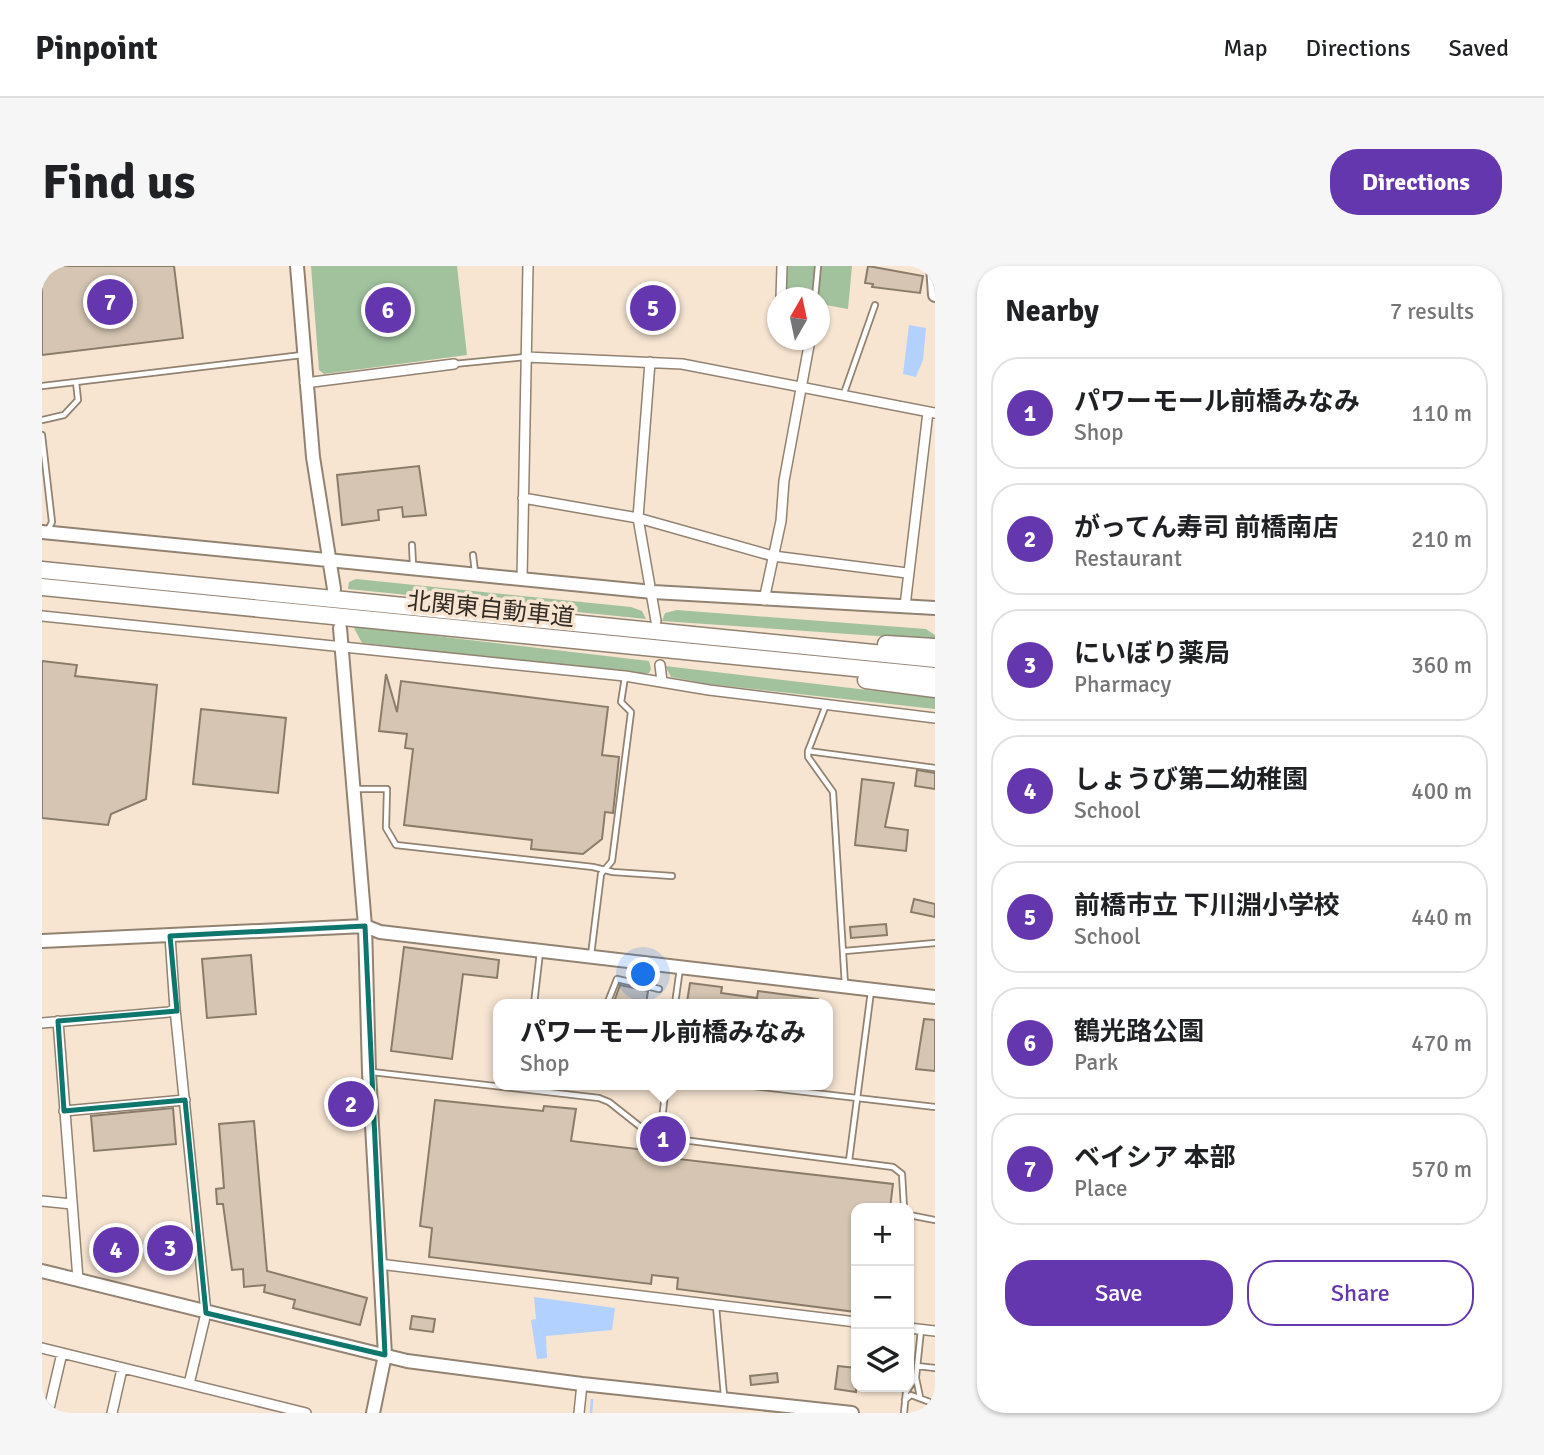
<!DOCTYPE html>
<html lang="en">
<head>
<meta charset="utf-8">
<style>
	body { margin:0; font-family:Signika,"Noto Sans JP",sans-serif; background:#f6f6f6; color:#202124 }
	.controls { position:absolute; right:21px; bottom:21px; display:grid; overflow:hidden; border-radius:14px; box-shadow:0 2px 5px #0004 }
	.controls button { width:63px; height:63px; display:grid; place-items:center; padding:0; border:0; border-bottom:2px solid #e0e0e0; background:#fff; color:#202124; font:35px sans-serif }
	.compass { position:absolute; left:725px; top:21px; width:63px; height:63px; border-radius:50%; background:#fff; box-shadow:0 2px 5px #0004; rotate:9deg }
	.you { position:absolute; left:602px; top:709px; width:24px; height:24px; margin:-18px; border:5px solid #fff; border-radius:50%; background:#1a73e8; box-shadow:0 0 0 10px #1a73e833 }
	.badge { display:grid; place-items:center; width:46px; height:46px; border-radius:50%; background:#6537af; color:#fff; font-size:23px; font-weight:700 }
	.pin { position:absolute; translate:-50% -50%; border:4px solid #fff; box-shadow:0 2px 7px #0006 }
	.popup { position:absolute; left:451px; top:733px; width:340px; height:91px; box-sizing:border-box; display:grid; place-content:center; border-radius:14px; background:#fff; filter:drop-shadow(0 2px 5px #0005); font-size:23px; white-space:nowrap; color:#757577 }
	.popup b { font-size:26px; color:#202124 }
	.popup::after { content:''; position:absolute; left:50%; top:100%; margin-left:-14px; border:14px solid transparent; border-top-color:#fff }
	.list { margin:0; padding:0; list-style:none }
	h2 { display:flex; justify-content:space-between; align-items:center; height:91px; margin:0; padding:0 28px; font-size:30px }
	h2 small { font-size:23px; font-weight:400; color:#757577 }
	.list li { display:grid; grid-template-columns:46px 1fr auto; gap:21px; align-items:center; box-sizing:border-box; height:112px; margin:0 14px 14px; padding:0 14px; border:2px solid #e0e0e0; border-radius:28px }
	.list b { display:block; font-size:26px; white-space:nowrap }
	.list p { margin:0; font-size:23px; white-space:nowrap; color:#757577 }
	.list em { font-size:23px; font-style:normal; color:#757577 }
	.actions { display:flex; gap:14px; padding:21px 28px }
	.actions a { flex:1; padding:16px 0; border:2px solid #6537af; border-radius:28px; text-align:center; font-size:24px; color:#6537af }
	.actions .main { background:#6537af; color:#fff }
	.icon { flex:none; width:38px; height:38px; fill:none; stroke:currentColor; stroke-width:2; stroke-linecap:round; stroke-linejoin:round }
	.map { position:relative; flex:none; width:893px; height:1147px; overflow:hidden; border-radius:28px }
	header { display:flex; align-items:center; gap:42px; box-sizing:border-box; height:98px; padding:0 35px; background:#fff; border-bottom:2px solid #e0e0e0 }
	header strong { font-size:33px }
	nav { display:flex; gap:38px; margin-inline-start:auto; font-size:24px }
	.intro { display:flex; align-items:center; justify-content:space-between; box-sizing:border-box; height:168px; padding:0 42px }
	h1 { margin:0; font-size:49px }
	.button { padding:18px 32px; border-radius:28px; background:#6537af; color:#fff; font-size:24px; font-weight:700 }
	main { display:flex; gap:42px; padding:0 42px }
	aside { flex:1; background:#fff; border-radius:28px; box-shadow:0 2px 5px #0004 }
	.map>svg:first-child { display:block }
</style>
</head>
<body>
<header>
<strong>Pinpoint</strong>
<nav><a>Map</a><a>Directions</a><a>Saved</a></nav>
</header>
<div class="intro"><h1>Find us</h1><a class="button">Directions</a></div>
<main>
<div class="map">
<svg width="893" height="1147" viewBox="0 0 893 1147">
	<rect width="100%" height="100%" fill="#f7e5d2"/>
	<path fill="#a2c29e" d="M269,0h146l10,89 -143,19 -5,-4z
		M744,0h66l-4,43 -28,-5v-6h-35z
		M314,313l275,28 11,4 4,8 -298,-30 1,-7z
		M635,344l249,19 9,6v5l-273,-19 3,-8z
		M318,361l289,34 2,8 -2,4 -7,1 -280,-31 -8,-15z
		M623,400l270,32v11l-227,-25 -37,-7z"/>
	<path fill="#b2d1fe" d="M867,59l17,3 -3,32 -7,17 -13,-3z
		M492,1031l81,11 -3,22 -66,6 1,22 -10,1 -6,-39 5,-1z"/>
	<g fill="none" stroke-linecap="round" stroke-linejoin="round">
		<path stroke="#b2d1fe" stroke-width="2.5" d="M549,1147l1,-13"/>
	</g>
	<path fill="#d5c5b2" stroke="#8a7c6a" stroke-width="2" d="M0,0h132l9,72 -141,17z
		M826,0l55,10 -3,17 -48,-6 1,-3 -8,-1z
		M377,200l7,49 -23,2 -1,-10 -24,3 1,10 -37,5 -5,-50z
		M0,395l35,4 -2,11 82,9 -11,114 -35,15 -3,11 -66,-7z
		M344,408l11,38 4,-31 207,26 -6,48 17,2 -6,56 -8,-1 -3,27 -19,15 -52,-5 1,-9 -128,-15 9,-76 -8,-1 2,-14 -28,-3z
		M159,443l85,9 -8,75 -85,-9z
		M875,504l18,3v16l-20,-3z
		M820,513l32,4 -9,44 23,3 -2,21 -51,-6z
		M872,633l21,5v13l-24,-5z
		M844,658l1,11 -36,3 -1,-11z
		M362,681l95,13 -2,18 -34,-4 -11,85 -61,-8z
		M209,689l5,59 -49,4 -5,-59z
		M648,717l32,4 -1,6 36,5 1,-7 60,8 -1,5 -130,-2z
		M578,719l28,6 -2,13 -32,-2z
		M882,753l11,1v51l-19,-2z
		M393,834l108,11 1,-5 32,3 -5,32 91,11 -1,5 232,27 -3,24h-34v104l-179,-23 1,-11 -26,-3 -1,9 -222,-27 3,-29 -12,-2z
		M131,842l3,36 -82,7 -3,-35z
		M212,855l13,150 100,27 -7,27 -67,-17 2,-8 -31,-8 1,-7 -21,2 -1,-18 -11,1 -9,-66h-6l-1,-15 8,-1 -5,-64z
		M370,1050l23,3 -2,13 -23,-3z
		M796,1100l18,2v24l-21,-3z
		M735,1107l1,9 -27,3 -1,-9z"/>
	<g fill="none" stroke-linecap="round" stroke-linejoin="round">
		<defs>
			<path id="lane" d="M773,32l3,-32
				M412,98l71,-7
				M0,120l260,-31
				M801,130l32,-91
				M0,154l22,-5 14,-15 -2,-18
				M0,169l10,87 -5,10
				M370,279l1,20
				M431,289l2,17
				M784,439l-18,46v6l25,35 12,193
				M766,485l127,17
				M315,523h30l-1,39 10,17 197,22 20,5 59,4
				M803,685l90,-8
				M549,689l10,-81 11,-13 19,-149 -10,-10 4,-25
				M492,738l6,-52
				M565,738l10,-25 42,10
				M633,738l5,-36
				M330,806l227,26 10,4 43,34 241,31 9,7 2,34
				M703,819l190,22
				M618,871l6,-52
				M807,895l22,-170
				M867,949l26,5
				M674,1040l8,90
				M875,1100l18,2
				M874,1112l4,19
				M863,1134l6,-5 24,9
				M862,1147l2,-21 10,-15 5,-47"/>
			<path id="street" d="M739,32l1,-32
				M484,91l156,7 253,49
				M608,96l-12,156 18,103
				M263,117l149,-19
				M481,232l115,20 135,38 134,17
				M480,313l6,-313
				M722,334l17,-79 3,-40 26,-141
				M863,340l23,-194
				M0,350l583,60 84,14 226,28
				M618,399l2,16
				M133,743l31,304 -17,71
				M16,755l20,258
				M0,757l127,-11 6,-3 -5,-73
				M22,845l121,-11
				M0,935l30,3
				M337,998l477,58
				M867,1062l26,3
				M0,1082l264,65
				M6,1147l14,-60
				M70,1147l10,-44
				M537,1147l3,-29"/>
			<path id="secondary" d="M255,0l16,191 21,132
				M891,0l2,29
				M0,266l611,60 282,16
				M298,362l25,298 4,146 16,283 -12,58
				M0,675l323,-15 15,6 555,65
				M0,1005l365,90 175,23 270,29"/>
			<path id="highway" d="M0,304l893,89
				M0,321l893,89
				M844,378l49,3
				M824,414l69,9"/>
		</defs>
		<use href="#lane" stroke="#928271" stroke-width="8"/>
		<use href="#street" stroke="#928271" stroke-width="12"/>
		<use href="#secondary" stroke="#928271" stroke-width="16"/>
		<use href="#highway" stroke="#928271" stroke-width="19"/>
		<use href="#lane" stroke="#fff" stroke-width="4.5"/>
		<use href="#street" stroke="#fff" stroke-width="9"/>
		<use href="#secondary" stroke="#fff" stroke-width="12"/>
		<use href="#highway" stroke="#fff" stroke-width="16"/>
	</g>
	<path fill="none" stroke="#0f766e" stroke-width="5" stroke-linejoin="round" d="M323,660l20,429 -179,-42 -21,-213 -121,11 -6,-90 119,-10 -7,-75z"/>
	<g text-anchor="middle" stroke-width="7" stroke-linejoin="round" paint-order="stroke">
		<g font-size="24" fill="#332c25" stroke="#f7e5d2">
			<text transform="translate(449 343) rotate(6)" y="8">北関東自動車道</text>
		</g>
	</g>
</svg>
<div class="controls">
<button>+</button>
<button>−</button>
<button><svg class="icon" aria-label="layers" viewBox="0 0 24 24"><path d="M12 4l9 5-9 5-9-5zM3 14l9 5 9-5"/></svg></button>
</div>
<svg class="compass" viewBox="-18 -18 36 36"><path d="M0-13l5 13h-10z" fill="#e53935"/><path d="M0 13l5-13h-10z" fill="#757577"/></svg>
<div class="you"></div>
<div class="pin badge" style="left:621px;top:873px">1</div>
<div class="popup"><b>パワーモール前橋みなみ</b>Shop</div>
<div class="pin badge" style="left:309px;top:838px">2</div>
<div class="pin badge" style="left:128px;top:982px">3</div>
<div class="pin badge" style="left:74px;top:984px">4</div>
<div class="pin badge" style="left:611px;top:42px">5</div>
<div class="pin badge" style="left:346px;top:44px">6</div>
<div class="pin badge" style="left:68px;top:36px">7</div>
</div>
<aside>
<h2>Nearby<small>7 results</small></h2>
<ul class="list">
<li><span class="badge">1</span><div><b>パワーモール前橋みなみ</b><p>Shop</p></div><em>110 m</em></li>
<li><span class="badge">2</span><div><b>がってん寿司 前橋南店</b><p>Restaurant</p></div><em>210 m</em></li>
<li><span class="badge">3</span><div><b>にいぼり薬局</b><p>Pharmacy</p></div><em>360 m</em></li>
<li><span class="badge">4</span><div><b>しょうび第二幼稚園</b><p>School</p></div><em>400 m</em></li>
<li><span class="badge">5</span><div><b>前橋市立 下川淵小学校</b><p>School</p></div><em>440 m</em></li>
<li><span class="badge">6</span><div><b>鶴光路公園</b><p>Park</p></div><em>470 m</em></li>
<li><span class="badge">7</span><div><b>ベイシア 本部</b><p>Place</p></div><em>570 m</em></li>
</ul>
<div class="actions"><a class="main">Save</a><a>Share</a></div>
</aside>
</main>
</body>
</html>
